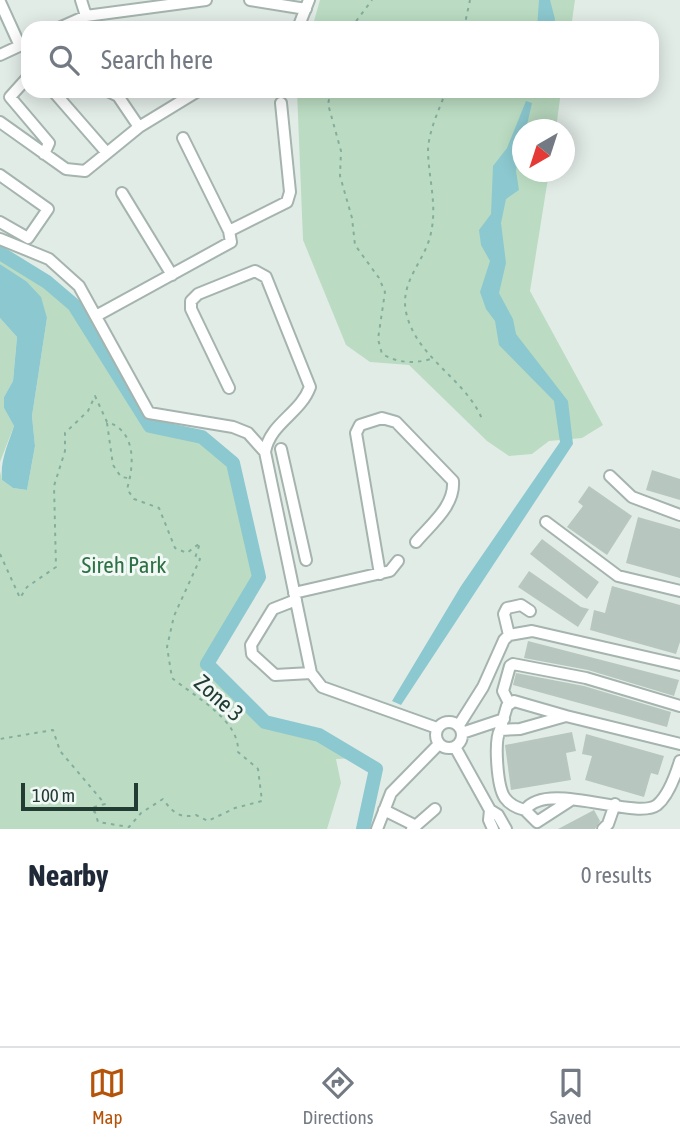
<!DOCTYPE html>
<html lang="en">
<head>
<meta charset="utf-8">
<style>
	body { margin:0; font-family:"Asap Condensed",sans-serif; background:#f2f2f3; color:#1f2937 }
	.compass { position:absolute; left:512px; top:119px; width:63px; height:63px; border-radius:50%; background:#fff; box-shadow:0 4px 18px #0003; rotate:219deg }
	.scale { position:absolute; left:21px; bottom:18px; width:117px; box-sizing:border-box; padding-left:7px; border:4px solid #223c34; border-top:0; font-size:19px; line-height:24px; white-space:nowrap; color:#223c34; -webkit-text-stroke:5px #f2f8f5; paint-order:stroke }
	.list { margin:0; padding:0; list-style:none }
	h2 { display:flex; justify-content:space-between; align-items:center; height:91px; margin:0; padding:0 28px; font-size:30px }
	h2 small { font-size:23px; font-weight:400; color:#747a83 }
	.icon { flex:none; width:38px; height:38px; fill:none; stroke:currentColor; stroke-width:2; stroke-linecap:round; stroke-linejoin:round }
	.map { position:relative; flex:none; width:680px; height:829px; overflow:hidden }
	.search { position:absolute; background:#fff; box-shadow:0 4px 18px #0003; left:21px; right:21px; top:21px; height:77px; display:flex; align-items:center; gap:18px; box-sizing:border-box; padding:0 24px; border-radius:21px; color:#747a83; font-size:26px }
	.sheet { height:217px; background:#fff }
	nav { display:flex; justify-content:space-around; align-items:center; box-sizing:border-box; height:98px; border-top:2px solid #e0e1e3; background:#fff; font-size:19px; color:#747a83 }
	nav a { display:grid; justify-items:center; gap:4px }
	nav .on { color:#b45309 }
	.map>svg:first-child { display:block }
</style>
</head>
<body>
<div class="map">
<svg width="680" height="829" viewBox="0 0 680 829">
	<rect width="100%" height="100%" fill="#e2ece7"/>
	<path fill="#bbdcc2" d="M320,0h255l-4,28h-259z
		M297,91h264l-5,38 -34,1v42h27l-19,119 73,134 -21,13 -33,3 -17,13 -23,2 -22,-15 -78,-76 -39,-3 -24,-17 -43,-105z
		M0,253l47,29 27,23 76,121 52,11 31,26 26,114 -52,87 58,58 54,13 38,23 -21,1 5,24 -14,46h-327v-358l2,9 11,8 14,2 8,-44 -3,-30 15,-98 -21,-37 -26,-17z
		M0,318l17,19 -4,44 -9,16v11l10,18 -14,36z"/>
	<path fill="#8cc8cf" d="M539,0h11l5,19 -2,9h-16z
		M526,101l6,2 -6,26 -4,1 -6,41 3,19 -13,9 -5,24 5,40 -7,30 14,26 3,15 52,67 5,43 -172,261 -9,-4 69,-115 99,-144 -6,-41 -55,-56 -4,-24 -9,-12 -6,-17 10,-31 -9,-16 -2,-15 12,-16 2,-48 14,-18z
		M0,264l26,17 15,16 6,21 -15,98 3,30 -8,44 -14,-2 -11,-8c-2,-20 6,-35 12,-54l-10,-18v-11l9,-16 4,-44 -17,-19z"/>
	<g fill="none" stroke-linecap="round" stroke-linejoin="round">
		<path stroke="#8cc8cf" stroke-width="14" d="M0,253l47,29 27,23 76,121 52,11 31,26 26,114 -52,87 58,58 54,13 57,34 -13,60"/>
	</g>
	<path fill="#b7c6bf" d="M652,470l28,9v21l-34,-10z
		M589,486l43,30 -25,39 -40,-28 16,-21 -5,-4z
		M638,517l42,12v49l-54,-15z
		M542,539l57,43 -12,17 -57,-45z
		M529,571l52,36 8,2 -11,18 -60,-40z
		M612,586l68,19v37l-4,12 -86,-24 4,-20 11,3z
		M528,641l151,39 -5,16 -86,-26 -64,-12z
		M516,673l68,13 87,26 -4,15 -154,-42z
		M572,732l4,19 -10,2 5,27 -60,10 -6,-45z
		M586,734l78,22 -6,19 -7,-2 -7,24 -59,-17 7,-24 -10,-2z
		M594,810l6,11 -5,8h-37z"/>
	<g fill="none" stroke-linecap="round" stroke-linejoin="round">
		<defs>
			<path id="minor" d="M81,0l5,16
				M250,0l56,9
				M0,2l20,44
				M59,28l27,-12 120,-16
				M185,28h17
				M298,28l11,-28
				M0,55l28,-13
				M28,77l-18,20 39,46 -5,11
				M53,91l54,62
				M108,91l10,5 21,31
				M0,122l66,47 19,2 54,-44 59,-36
				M0,175l48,34 -20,29 -28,-16
				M122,193l50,82
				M229,231l58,-29 3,-10 -9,-89
				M0,239l49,20 30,27 70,127 84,14 15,6 17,19
				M96,316l135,-74 -2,-11 -46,-93
				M229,388l-38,-79v-8l7,-7 57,-23 11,6 44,110c-10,27 -40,36 -45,65l46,221 11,14 115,41
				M281,449l25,111
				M610,476l22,21 48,18
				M546,522l72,54 62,15
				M380,574l-24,-141 4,-8 22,-7 14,4 57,59c2,25 -22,43 -37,61
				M294,593l96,-22 8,-10
				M296,600l-23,9 -22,36 1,9 23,21 36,-2
				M509,635l-5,-21 3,-6 14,-3 9,6
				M509,703l-6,-12 7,-25 3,-2 73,14 94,28
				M566,716l-52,-15 -7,5 -7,24 20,-1 46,-13 114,28
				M436 735a13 13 0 1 1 26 0a13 13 0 1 1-26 0Z
				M459,725l24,-38 21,-47 5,-5 23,-4 148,34
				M500,730c-6,11 -3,57 5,68 5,7 12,10 20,12
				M462,733l42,-14
				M455,747l35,63 8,5 8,14
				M384,810l32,16
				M490,810l-1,10 4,9
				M525,810c22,-31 111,11 132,-5 11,-9 19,-31 23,-44
				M525,810l12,12 34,-22
				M377,829l14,-36 48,-49
				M412,829l23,-20
				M603,829l5,-5 7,-20"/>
		</defs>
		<use href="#minor" stroke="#a5b4ae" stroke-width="14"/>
		<path stroke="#83ae9e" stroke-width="2" stroke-dasharray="3.5 5" stroke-linecap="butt" d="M351,28l21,-28
			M464,28l6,-28
			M331,91l-3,13 13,47 -1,25 12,42 3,27 24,33 6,14 -7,47 4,15c16,9 31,10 49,5
			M446,91c-7,19 -18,41 -18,61 1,30 10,55 2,85 -7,26 -30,45 -24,75 10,46 59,66 76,107
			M107,423l6,42 8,12 7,1
			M0,554l20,44 7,-11 29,-20 -2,-81 11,-35v-18l23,-22 7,-15 12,26c30,9 27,44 20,67l7,10 25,9 16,40 12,5 13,-10 -5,15 5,1 -26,57 -7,31 5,31c23,19 68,42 66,74l20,17 4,32 -27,7 -27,13 -12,-6c-16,4 -24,-3 -33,-16l-22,14 -12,14 -31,-5 -3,-10 -8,-3 18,-5 -45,-53 -7,-21 -53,9"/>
		<use href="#minor" stroke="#fff" stroke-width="10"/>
	</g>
	<g text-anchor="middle" stroke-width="6" stroke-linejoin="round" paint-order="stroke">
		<g font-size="23" fill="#2e7144" stroke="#f2f8f5">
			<text x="124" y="573">Sireh Park</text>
		</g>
		<g font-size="23" fill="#223c34" stroke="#f2f8f5">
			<text transform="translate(219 698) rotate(42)" y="8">Zone 3</text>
		</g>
	</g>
</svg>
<svg class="compass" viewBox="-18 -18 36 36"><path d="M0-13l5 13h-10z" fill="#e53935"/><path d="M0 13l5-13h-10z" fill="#747a83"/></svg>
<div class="scale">100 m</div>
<div class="search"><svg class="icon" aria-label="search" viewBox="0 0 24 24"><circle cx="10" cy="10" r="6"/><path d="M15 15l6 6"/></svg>Search here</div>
</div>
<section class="sheet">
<h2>Nearby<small>0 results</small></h2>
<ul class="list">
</ul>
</section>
<nav>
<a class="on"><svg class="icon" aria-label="map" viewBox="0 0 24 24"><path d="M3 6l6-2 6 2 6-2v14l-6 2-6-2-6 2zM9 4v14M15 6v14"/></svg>Map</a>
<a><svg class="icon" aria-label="directions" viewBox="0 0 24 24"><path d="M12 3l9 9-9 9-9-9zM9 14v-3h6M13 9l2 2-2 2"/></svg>Directions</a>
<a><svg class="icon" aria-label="saved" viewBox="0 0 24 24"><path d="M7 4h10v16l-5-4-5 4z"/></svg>Saved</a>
</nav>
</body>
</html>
